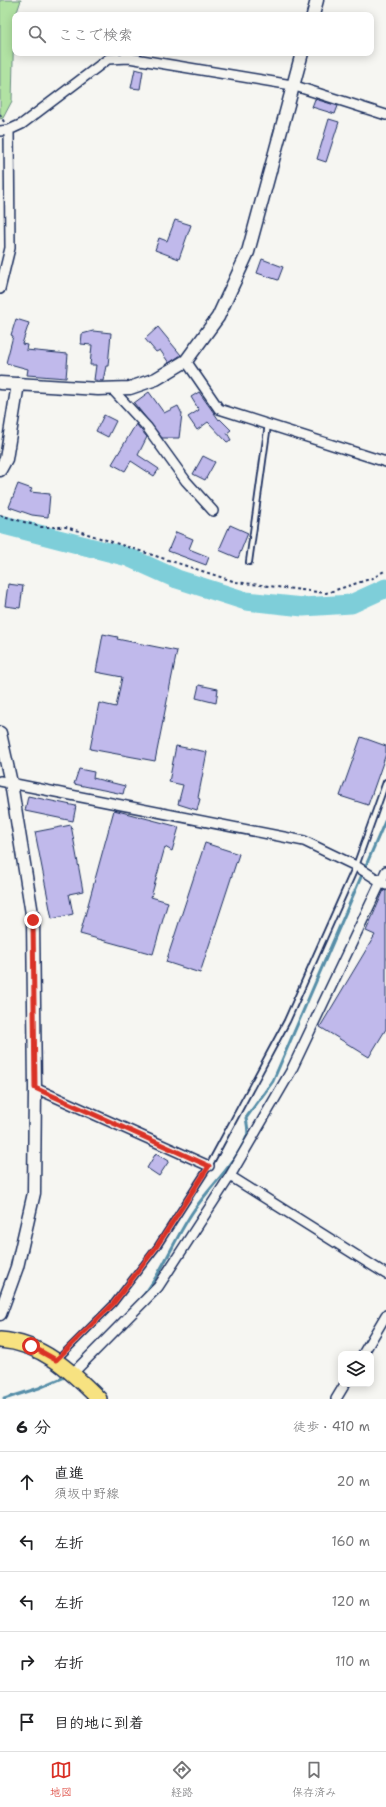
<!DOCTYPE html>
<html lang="ja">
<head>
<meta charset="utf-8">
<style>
	body { margin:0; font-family:"Shantell Sans","Klee One",sans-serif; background:#f6f6f6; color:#202124 }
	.controls { position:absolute; right:12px; bottom:12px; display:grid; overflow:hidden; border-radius:8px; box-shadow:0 2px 10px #0003 }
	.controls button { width:36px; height:36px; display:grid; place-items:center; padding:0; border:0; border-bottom:1px solid #e0e0e0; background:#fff; color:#202124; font:20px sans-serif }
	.stop { position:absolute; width:12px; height:12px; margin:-9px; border:3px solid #d93025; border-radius:50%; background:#fff }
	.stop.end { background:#d93025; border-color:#fff; box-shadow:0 1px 4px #0008 }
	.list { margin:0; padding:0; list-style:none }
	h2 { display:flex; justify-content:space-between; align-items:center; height:52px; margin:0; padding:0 16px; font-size:17px }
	h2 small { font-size:13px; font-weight:400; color:#757577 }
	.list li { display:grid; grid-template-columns:26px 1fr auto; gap:12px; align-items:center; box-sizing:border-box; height:60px; padding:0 16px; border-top:1px solid #e0e0e0 }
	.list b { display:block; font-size:15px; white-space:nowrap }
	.list p { margin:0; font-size:13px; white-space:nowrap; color:#757577 }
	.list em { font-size:13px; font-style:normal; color:#757577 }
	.icon { flex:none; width:22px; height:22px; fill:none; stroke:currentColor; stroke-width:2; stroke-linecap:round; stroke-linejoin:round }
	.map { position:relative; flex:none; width:386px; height:1399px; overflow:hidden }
	.search { position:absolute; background:#fff; box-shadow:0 2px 10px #0003; left:12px; right:12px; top:12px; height:44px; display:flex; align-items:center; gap:10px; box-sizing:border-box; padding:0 14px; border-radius:8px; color:#757577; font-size:15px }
	.sheet { height:352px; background:#fff }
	nav { display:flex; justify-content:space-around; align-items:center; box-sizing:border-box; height:56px; border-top:1px solid #e0e0e0; background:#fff; font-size:11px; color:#757577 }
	nav a { display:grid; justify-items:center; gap:2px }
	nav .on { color:#d93025 }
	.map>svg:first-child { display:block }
</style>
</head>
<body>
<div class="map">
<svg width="386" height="1399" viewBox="0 0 386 1399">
	<rect width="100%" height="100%" fill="#f6f6f2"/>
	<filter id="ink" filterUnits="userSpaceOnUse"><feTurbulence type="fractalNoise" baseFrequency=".025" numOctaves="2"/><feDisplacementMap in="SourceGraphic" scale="8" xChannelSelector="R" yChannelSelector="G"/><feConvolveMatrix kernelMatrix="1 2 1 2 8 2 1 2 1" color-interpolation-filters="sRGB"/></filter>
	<g filter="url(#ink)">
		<path fill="#b1e2a3" stroke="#668880" d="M0,0h21l-7,21 -2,80 -9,17 -3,1z"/>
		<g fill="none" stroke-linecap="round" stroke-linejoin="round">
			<path stroke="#568ea8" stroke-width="3" d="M139,1301c23,-27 35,-62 55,-91 17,-25 41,-45 53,-74 2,-4 0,-12 -1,-18l27,-37 113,-262
				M4,1399l35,-11 28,-12"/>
			<path stroke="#7eced9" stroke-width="19" d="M0,524l128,33 49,22 69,22 57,6 48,-3 35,-16"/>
		</g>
		<path fill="#c0b9eb" stroke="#1b2f5e" d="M135,69l8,2 -3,18 -9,-1z
			M315,99l23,7 -3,8 -23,-7z
			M329,119l10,3 -13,40 -9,-3z
			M175,220l16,5 -12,34 -24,-9 4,-12 8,3z
			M262,259l21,8 -5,13 -21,-7z
			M16,319l13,4 -7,21 5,1 -1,5 42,4 -2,24 -39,-3 1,-6 -22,-6 7,-27 -2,-1z
			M158,327l23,28 -12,8 -9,-13 -4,2 -11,-13z
			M93,331l18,2 -3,33h-2l-3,15 -9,-1 2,-15h-6l2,-20 -11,-1 1,-10z
			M149,392l15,21 14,-7 4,8 -3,24h-17l-28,-35z
			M199,392l20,28 1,-1 11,11 -4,3 4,7 -4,2 -19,-20 -11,8 -9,-13 11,-7 -8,-13z
			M104,415l12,6 -8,16 -12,-6z
			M136,424l11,13 -9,18 21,14 -5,7 -23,-15 -6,10 -13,-7z
			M203,456l12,6 -10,18 -12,-6z
			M18,484l14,5 -2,3 20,2 -2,23 -16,-2 -23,-8z
			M230,525l18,8 -10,25 -19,-8z
			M176,532l17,7 -4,10 20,8 -3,8 -38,-14z
			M8,584l15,2 -3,22 -15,-2z
			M103,634l15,3 -1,2 60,12 -22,110 -65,-12 9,-46 17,4 6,-30 -26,-5z
			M199,685l19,4 -2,14 -20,-5z
			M361,737l25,9v8l-18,51 -28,-9z
			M176,746l31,6 -9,46 2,1 -3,11 -19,-6 5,-19 -14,-3z
			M79,769l15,3 -1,6 32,8 -2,8 -49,-10z
			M28,796l48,10 -3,15 -48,-10z
			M114,810l65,17 -7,24 -7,-4 -14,50 17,5 -15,52 -73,-20z
			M71,825l12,66 -14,3 4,20 -21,5 -17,-87z
			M205,843l34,11 -39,119 -34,-11z
			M384,890l2,1v138l-17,28 -49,-30 55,-92 -9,-4z
			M156,1153l13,8 -10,15 -12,-8z"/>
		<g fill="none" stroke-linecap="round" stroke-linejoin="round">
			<defs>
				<path id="service" d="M249,562l19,-138
					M58,1359l55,-55 44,-57 52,-81 78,-145 69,-155 30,-84"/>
				<path id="minor" d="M0,131l9,-1 13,-6 86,-65 21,-1 163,27 94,30
					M0,289l10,-41 -1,-118
					M186,361l33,48 167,53
					M111,388l36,39 39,54 27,30
					M0,781l304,60 52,25 30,19
					M35,1088l174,78
					M230,1176l156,98
					M363,1354l23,-39
					M72,1374l86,-87 72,-111 61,-105 95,-200
					M336,1399l9,-15"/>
				<path id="tertiary" d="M313,15l4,-15
					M0,383l98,6 32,-1 26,-9 30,-18 32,-44 30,-65 54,-199
					M0,470l6,-11 12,-75
					M0,733l11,50 22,137 2,168 -1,105 -17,74 -17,47"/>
				<path id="primary" d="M0,1340c42,3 71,31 99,59"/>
			</defs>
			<use href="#service" stroke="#1b2f5e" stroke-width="8"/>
			<use href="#minor" stroke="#1b2f5e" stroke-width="12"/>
			<use href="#tertiary" stroke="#1b2f5e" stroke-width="15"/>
			<use href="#primary" stroke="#1b2f5e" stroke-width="18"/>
			<path stroke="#1b2f5e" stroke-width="2" stroke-dasharray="3 3" stroke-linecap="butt" d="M0,114l4,8
				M0,515l41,12h25l170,55 90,11 47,-15 13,-8"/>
			<use href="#service" stroke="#f6f6f2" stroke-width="4.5"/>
			<use href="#minor" stroke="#f6f6f2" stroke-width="9"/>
			<use href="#tertiary" stroke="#f6f6f2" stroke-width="12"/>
			<use href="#primary" stroke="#f7e281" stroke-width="15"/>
		</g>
	</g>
	<g fill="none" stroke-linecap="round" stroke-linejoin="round" filter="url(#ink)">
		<path stroke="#d93025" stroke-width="5" d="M31,1346l25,14 57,-56 44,-58 52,-80 -174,-78 -2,-168"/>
	</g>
</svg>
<div class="controls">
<button><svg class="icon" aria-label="layers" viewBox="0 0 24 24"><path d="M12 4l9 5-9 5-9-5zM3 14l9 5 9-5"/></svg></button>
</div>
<div class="stop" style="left:31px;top:1346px"></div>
<div class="stop end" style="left:33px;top:920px"></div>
<div class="search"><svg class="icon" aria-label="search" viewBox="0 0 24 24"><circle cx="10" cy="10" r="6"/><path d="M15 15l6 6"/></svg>ここで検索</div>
</div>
<section class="sheet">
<h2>6 分<small>徒歩 · 410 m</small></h2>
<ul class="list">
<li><svg class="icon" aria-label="ahead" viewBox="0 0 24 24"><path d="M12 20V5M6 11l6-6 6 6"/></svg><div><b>直進</b><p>須坂中野線</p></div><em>20 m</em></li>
<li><svg class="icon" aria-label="left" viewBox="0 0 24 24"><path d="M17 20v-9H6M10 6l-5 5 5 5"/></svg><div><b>左折</b></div><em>160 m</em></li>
<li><svg class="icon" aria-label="left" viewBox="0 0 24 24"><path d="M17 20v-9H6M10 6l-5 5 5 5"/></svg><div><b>左折</b></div><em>120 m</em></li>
<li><svg class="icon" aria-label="right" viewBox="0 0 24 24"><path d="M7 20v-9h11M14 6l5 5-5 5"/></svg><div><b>右折</b></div><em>110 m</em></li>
<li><svg class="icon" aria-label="arrive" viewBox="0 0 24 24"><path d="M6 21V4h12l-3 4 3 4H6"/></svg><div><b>目的地に到着</b></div></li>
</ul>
</section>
<nav>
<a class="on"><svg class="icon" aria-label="map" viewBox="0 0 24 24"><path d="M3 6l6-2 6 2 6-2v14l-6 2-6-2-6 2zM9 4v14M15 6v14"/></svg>地図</a>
<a><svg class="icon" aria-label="directions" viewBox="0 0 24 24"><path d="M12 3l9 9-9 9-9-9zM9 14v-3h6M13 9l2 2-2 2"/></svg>経路</a>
<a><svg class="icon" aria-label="saved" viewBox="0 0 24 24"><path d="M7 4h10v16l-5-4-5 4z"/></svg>保存済み</a>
</nav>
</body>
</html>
